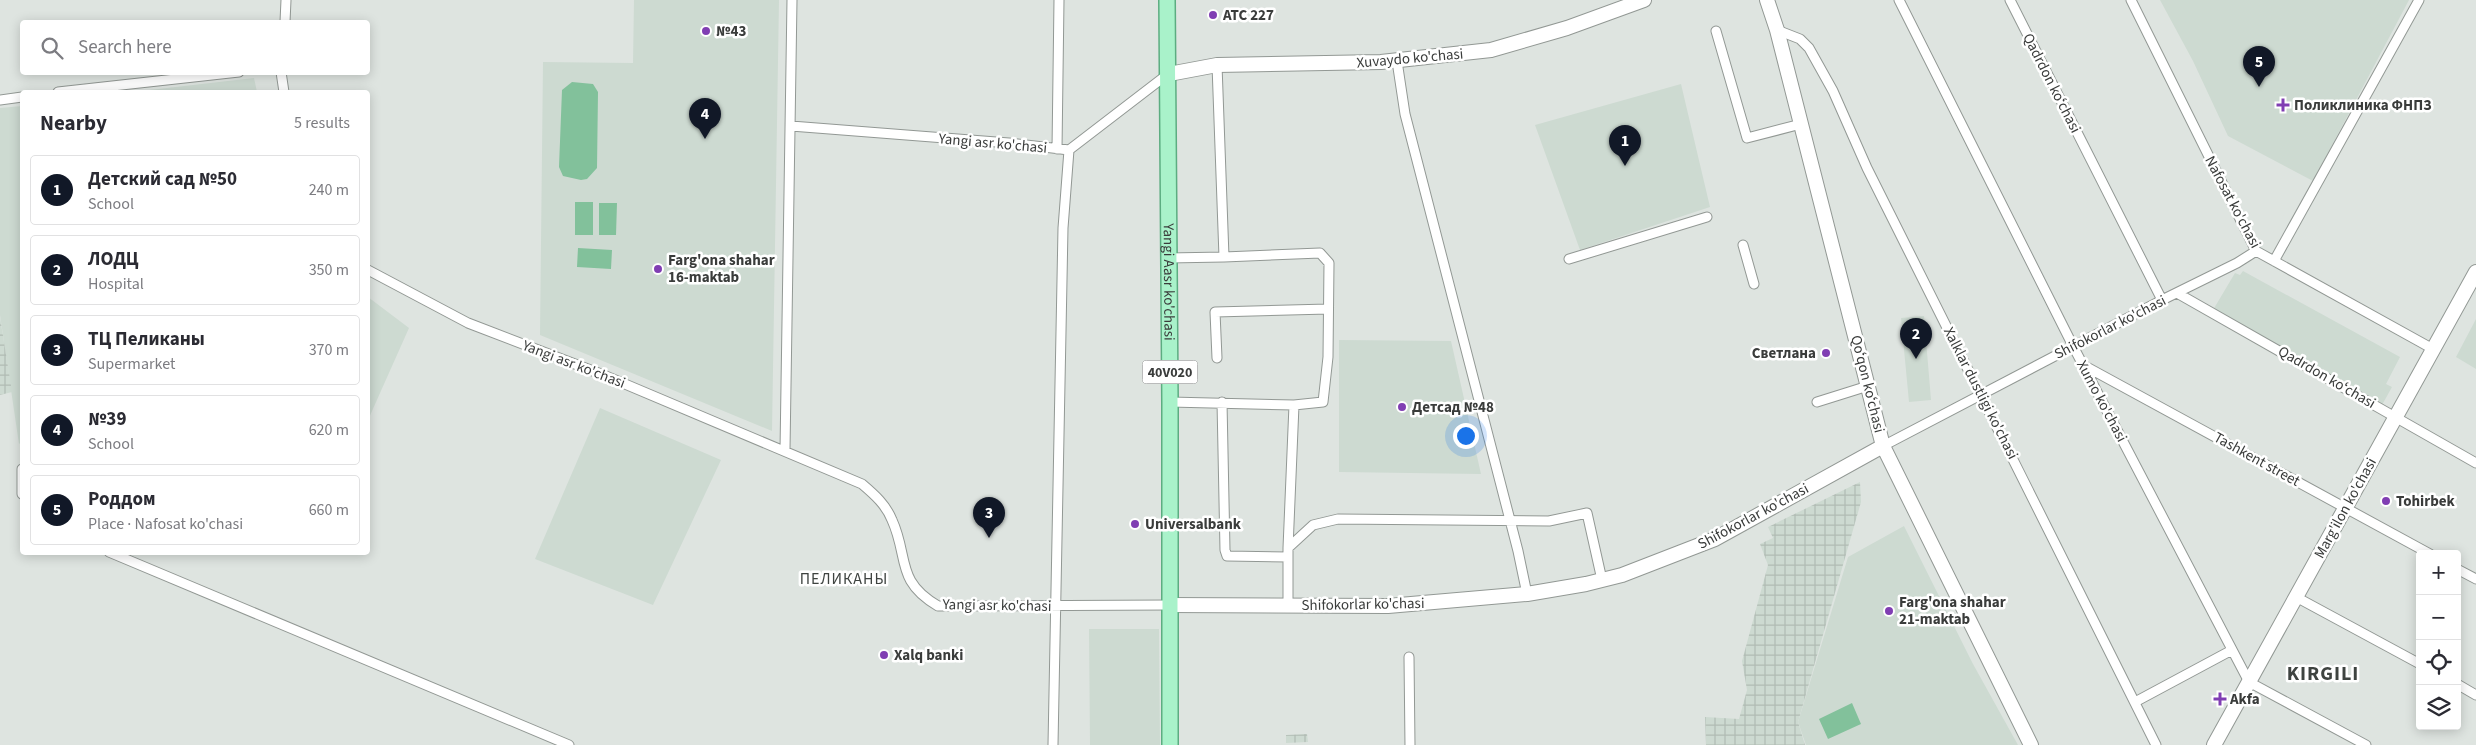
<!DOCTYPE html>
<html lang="en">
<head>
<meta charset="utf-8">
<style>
	body { margin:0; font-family:"Source Sans 3",sans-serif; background:#f2f2f3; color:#2b2b33 }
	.controls { position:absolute; right:15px; bottom:15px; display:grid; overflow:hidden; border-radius:5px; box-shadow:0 2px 12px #0003 }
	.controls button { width:45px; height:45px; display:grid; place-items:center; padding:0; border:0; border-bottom:1px solid #e1e1e2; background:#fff; color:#2b2b33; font:25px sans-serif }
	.you { position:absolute; left:1465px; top:435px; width:18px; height:18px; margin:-12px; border:4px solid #fff; border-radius:50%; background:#1a73e8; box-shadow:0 0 0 8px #1a73e833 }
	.badge { display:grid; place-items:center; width:32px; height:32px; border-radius:50%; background:#111827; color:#fff; font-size:16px; font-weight:700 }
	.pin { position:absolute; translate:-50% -41px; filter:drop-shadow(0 1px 2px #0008) }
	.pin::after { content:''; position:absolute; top:26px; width:18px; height:15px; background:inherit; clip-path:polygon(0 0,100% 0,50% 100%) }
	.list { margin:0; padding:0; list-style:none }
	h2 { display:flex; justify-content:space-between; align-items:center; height:65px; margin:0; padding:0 20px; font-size:21px }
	h2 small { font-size:16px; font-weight:400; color:#7c7c81 }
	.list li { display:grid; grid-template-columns:32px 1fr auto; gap:15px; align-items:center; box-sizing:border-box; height:70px; margin:0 10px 10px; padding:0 10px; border:1px solid #e1e1e2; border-radius:5px }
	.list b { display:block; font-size:19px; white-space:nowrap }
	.list p { margin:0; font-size:16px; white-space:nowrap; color:#7c7c81 }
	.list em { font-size:16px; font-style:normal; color:#7c7c81 }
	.icon { flex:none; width:28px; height:28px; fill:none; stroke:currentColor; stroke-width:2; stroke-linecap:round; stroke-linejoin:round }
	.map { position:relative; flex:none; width:2476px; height:745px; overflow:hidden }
	.search { position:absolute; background:#fff; box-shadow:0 2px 12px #0003; left:20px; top:20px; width:350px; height:55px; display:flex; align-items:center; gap:12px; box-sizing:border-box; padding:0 18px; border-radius:5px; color:#7c7c81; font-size:19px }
	.panel { position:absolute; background:#fff; box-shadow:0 2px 12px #0003; left:20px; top:90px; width:350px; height:465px; border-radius:5px }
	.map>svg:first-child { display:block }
</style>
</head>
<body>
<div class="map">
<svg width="2476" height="745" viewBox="0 0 2476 745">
	<defs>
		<pattern id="industrial-grid" width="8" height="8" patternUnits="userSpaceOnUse" patternTransform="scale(1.25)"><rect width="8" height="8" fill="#cddad1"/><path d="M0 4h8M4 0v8" fill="none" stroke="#b1bcb4"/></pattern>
	</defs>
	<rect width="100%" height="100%" fill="#dee4e0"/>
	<path fill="#cddad1" d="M634,0h145l-7,431 -232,-96 3,-273 90,1z
		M2160,0h249l-96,181 -85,-45 -35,-75z
		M254,78l3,14h-125z
		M1681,84l29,123 -130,43 -45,-125z
		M22,106v335l-3,3 -19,-129v-207z
		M2243,271l157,86 -14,27 6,3 -10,18 -169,-95 22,-37 5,2z
		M368,297l41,31 -41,92z
		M1924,316l7,84 -22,2 -8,-84z
		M2476,319v50l-20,-12z
		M1339,340l112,1 30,133 -142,-2z
		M600,408l121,52 -68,145 -118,-46z
		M1904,526l69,138 45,81h-212l-8,-23 50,-165z
		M1089,629h70l1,116h-70z"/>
	<path fill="url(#industrial-grid)" d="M0,317l12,75 -12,3z
		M1860,482l1,20 -63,220 7,23h-99l-1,-28 34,2 8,-29 -5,-29 26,-96 -8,-21 13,-6 -5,-11z
		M1307,734l1,8 -22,1v-8z"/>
	<path fill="#82c19b" d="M572,82l21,2 5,8 -1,76 -10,11 -6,1 -18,-4 -4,-9 3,-77z
		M575,202h18v33h-18z
		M599,203h18l-1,32h-17z
		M578,248l34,2 -1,19 -34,-2z
		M1852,703l9,21 -33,15 -9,-20z"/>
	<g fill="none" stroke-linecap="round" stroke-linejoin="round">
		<defs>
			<path id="street" d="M1899,0l174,346 176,336 117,63
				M2010,0l152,300
				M2131,0l125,251 177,98
				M285,22l1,-22
				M1777,30l23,9 9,9 24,43 34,77 289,577
				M1716,31l31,107 54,-14
				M1397,61l8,53 113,437 9,43
				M1217,65l7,192 96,-4 9,10 -1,94 -5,45 -29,3 -6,143v58
				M281,72l3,20
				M58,92l181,-20
				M0,100l22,-3
				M791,126l218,17 60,7 99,-76
				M1057,149l2,-149
				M1743,245l11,39
				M1168,258l56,-1
				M1569,259l138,-42
				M2274,261l145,-261
				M368,270l100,53 138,53 256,108c13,11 24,21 30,36 17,37 3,61 46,86l231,-1
				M2177,293l299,170
				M1217,358l-2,-46 113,-3
				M2083,365l347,189
				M1170,402l124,3
				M1222,402l3,148 2,6 61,1
				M1817,402l51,-16
				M1883,446l279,-146 75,-37 19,-12
				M785,450l7,-450
				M22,469v25
				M1288,548l25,-23 25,-6 211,2 38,-8 15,67
				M109,552l460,193
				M2457,569l19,10
				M2296,597l124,67
				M1409,657l1,88
				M2457,684l19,11
				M2135,702l97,-52
				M1053,745l10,-517 6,-78"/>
			<path id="secondary" d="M1767,0l10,30 106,416 148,299
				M1169,74l48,-9 164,-3 110,-12 76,-22 77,-28
				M1169,605l219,1 139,-12 59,-10 36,-9 93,-36 168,-93
				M2214,745l262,-473"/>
			<g id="primary">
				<path id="s1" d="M1167,0l3,402v343"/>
			</g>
		</defs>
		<use href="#street" stroke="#929894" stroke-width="11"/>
		<use href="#secondary" stroke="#929894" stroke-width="16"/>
		<use href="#primary" stroke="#5cad81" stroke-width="18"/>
		<use href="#street" stroke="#fff" stroke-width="9"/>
		<use href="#secondary" stroke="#fff" stroke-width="14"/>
		<use href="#primary" stroke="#a9f2ca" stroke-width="15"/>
	</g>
	<g fill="#803eb3" stroke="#fff" stroke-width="2">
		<circle cx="1213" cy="15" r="5"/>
		<circle cx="706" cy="31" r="5"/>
		<path d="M2280.5 97.5h5v5h5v5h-5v5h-5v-5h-5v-5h5z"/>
		<circle cx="658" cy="269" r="5"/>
		<circle cx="1826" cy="353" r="5"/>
		<circle cx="1402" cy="407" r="5"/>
		<circle cx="2386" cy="501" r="5"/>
		<circle cx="1135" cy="524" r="5"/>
		<circle cx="1889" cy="611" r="5"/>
		<circle cx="884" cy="655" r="5"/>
		<path d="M2217.5 691.5h5v5h5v5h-5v5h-5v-5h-5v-5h5z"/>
	</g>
	<g text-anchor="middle" stroke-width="5" stroke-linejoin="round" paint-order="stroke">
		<rect fill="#fff" stroke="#757676" stroke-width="1" x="1142.5" y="360.5" width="55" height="23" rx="4"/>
		<g font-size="14" font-weight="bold" fill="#3a3c3b">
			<text x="1170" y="377">40V020</text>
		</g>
		<g font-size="15" font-weight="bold" fill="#3a3c3b" stroke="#fff" text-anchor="start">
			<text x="1223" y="20">АТС 227</text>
			<text x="716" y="36">№43</text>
			<text x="2294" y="110">Поликлиника ФНПЗ</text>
			<text x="668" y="265">Farg'ona shahar<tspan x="668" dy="17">16-maktab</tspan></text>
			<text x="1816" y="358" text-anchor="end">Светлана</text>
			<text x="1412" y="412">Детсад №48</text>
			<text x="2396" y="506">Tohirbek</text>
			<text x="1145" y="529">Universalbank</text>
			<text x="1899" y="607">Farg'ona shahar<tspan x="1899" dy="17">21-maktab</tspan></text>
			<text x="894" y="660">Xalq banki</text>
			<text x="2230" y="704">Akfa</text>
		</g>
		<g font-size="15" fill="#3a3c3b" stroke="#fff">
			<text transform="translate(1410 58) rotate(-5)" y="5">Xuvaydo ko'chasi</text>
			<text transform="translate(2052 83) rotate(63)" y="5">Qadrdon koʻchasi</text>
			<text transform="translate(993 143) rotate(5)" y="5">Yangi asr ko'chasi</text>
			<text transform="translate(2233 202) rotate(62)" y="5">Nafosat ko'chasi</text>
			<text dy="5" stroke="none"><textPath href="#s1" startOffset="282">Yangi Aasr ko'chasi</textPath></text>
			<text transform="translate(2110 327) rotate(-27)" y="5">Shifokorlar ko'chasi</text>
			<text transform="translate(574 364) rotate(21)" y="5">Yangi asr ko'chasi</text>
			<text transform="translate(2327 377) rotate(30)" y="5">Qadrdon koʻchasi</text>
			<text transform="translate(1868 384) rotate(76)" y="5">Qoʻqon koʻchasi</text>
			<text transform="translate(1981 393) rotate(63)" y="5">Xalklar dustligi ko'chasi</text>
			<text transform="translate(2102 401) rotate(62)" y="5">Xumo ko'chasi</text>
			<text transform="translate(2257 459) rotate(29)" y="5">Tashkent street</text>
			<text transform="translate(2345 508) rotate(-61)" y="5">Marg'ilon ko'chasi</text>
			<text transform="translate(1753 516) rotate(-28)" y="5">Shifokorlar ko'chasi</text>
			<text transform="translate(1363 604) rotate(-1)" y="5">Shifokorlar ko'chasi</text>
			<text transform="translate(997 605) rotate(1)" y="5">Yangi asr ko'chasi</text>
		</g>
		<g font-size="16" letter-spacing="1" fill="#3e4340" stroke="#fff">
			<text x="844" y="584">ПЕЛИКАНЫ</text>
		</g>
		<g font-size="20" font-weight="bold" letter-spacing="1" fill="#3e4340" stroke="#fff">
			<text x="2323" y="680">KIRGILI</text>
		</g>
	</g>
</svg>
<div class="controls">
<button>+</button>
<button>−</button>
<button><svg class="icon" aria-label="locate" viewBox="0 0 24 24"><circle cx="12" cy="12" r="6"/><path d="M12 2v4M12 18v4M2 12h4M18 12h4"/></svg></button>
<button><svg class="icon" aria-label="layers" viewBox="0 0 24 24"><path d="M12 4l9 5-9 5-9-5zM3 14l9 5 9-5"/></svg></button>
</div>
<div class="you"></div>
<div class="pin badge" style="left:1625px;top:166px">1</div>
<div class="pin badge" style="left:1916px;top:359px">2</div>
<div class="pin badge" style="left:989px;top:538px">3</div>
<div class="pin badge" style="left:705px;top:139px">4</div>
<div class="pin badge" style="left:2259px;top:87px">5</div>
<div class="search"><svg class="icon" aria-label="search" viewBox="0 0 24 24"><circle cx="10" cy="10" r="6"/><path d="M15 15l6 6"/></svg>Search here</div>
<section class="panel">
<h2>Nearby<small>5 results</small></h2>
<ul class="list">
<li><span class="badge">1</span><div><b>Детский сад №50</b><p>School</p></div><em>240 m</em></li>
<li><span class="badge">2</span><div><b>ЛОДЦ</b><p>Hospital</p></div><em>350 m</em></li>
<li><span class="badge">3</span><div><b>ТЦ Пеликаны</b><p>Supermarket</p></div><em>370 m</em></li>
<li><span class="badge">4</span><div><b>№39</b><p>School</p></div><em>620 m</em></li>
<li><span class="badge">5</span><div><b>Роддом</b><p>Place · Nafosat ko'chasi</p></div><em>660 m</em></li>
</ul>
</section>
</div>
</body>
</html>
